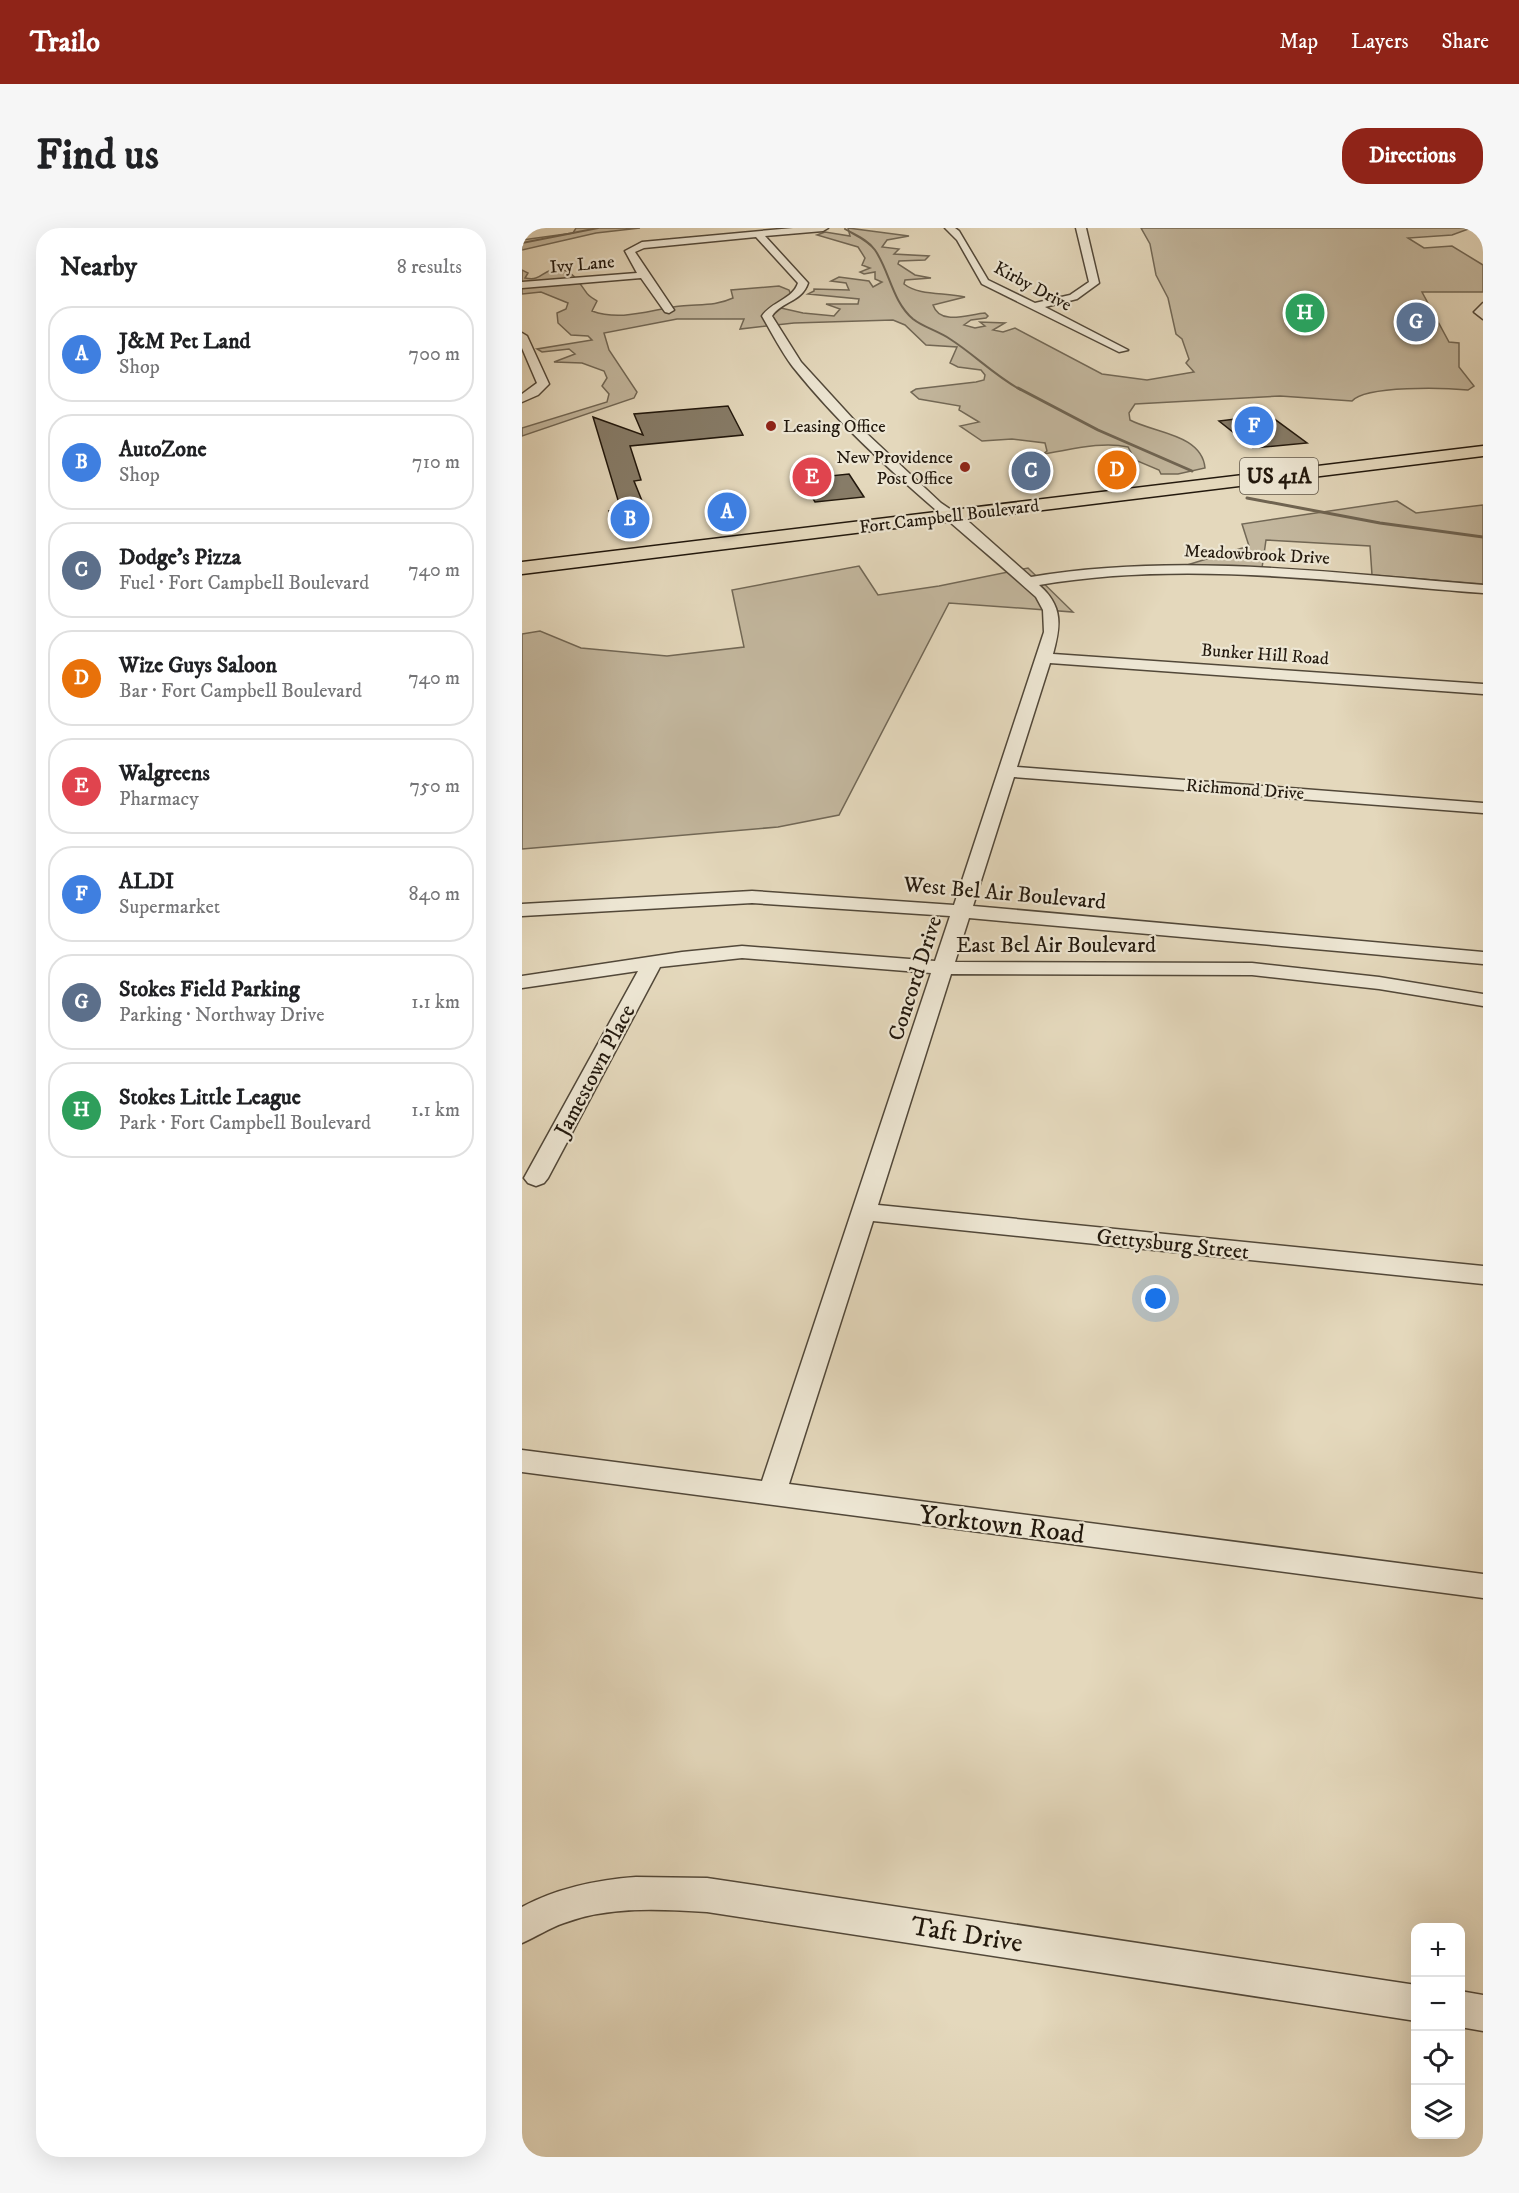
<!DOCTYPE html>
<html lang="en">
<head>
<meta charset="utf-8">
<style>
	body { margin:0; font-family:"IM FELL DW Pica",serif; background:#f6f6f6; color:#202124 }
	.controls { position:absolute; right:18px; bottom:18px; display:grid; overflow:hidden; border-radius:12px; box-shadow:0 6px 24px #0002 }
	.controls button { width:54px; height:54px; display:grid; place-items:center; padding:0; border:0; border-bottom:2px solid #e0e0e0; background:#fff; color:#202124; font:30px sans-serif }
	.you { position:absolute; left:634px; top:1071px; width:21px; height:21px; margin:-15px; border:4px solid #fff; border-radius:50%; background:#1a73e8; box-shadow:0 0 0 9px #1a73e833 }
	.badge { display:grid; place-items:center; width:39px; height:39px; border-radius:50%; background:#8f2418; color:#fff; font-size:20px; font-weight:700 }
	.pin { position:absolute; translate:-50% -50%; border:3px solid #fff; box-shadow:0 2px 6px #0006 }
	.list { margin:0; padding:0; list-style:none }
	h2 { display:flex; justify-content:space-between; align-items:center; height:78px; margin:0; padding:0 24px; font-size:26px }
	h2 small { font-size:20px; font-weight:400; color:#757577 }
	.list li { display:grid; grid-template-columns:39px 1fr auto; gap:18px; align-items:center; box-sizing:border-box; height:96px; margin:0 12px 12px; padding:0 12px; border:2px solid #e0e0e0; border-radius:24px }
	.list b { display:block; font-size:22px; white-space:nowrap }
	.list p { margin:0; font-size:20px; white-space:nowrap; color:#757577 }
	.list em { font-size:20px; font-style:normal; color:#757577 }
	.icon { flex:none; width:33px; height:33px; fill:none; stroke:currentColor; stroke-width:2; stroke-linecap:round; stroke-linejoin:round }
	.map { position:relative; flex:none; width:961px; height:1929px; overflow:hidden; border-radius:24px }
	header { display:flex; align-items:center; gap:36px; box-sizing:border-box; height:84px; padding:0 30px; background:#8f2418; color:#fff }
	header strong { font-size:28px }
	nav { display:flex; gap:33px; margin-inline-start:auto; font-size:21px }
	.intro { display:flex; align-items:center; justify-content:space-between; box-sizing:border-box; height:144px; padding:0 36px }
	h1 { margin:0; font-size:42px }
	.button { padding:15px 27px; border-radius:24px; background:#8f2418; color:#fff; font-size:21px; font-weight:700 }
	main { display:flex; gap:36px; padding:0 36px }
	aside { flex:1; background:#fff; border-radius:24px; box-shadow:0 6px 24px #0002 }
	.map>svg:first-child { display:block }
</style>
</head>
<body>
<header>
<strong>Trailo</strong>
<nav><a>Map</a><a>Layers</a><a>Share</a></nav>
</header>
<div class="intro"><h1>Find us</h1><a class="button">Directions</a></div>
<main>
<aside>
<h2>Nearby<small>8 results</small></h2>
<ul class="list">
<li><span class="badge" style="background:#3f7fe0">A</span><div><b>J&amp;M Pet Land</b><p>Shop</p></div><em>700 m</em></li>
<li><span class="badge" style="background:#3f7fe0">B</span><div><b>AutoZone</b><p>Shop</p></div><em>710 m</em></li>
<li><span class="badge" style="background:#5c6f8a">C</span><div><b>Dodge's Pizza</b><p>Fuel · Fort Campbell Boulevard</p></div><em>740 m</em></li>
<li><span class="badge" style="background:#e8710a">D</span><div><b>Wize Guys Saloon</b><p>Bar · Fort Campbell Boulevard</p></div><em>740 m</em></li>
<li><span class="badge" style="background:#e0444e">E</span><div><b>Walgreens</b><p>Pharmacy</p></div><em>750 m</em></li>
<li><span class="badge" style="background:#3f7fe0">F</span><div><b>ALDI</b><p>Supermarket</p></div><em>840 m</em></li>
<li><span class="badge" style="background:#5c6f8a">G</span><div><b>Stokes Field Parking</b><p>Parking · Northway Drive</p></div><em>1.1 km</em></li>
<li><span class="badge" style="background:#2e9e5b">H</span><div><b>Stokes Little League</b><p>Park · Fort Campbell Boulevard</p></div><em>1.1 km</em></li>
</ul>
</aside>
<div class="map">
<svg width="961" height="1929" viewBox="0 0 961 1929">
	<rect width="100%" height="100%" fill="#e4d8bc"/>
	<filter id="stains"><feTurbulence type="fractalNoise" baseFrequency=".00333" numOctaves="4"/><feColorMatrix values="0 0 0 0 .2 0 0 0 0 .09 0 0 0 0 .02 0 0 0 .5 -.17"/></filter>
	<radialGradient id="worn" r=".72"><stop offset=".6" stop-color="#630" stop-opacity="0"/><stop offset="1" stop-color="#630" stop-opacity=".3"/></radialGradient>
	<path fill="#c3b79e" stroke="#726856" stroke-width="1.5" d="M54,0h64l-44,5 -74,17v-10l51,-7z
		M326,0l61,8 -22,4 -5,7 17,2 -5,5 35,2 -4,4 -26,1 -1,3 17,11 16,3 -26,2 -1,4c15,12 42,8 61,13l-32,8c7,21 36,9 52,8l3,3 -2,2 -15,2 -7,5 11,3 10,-2 -5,-4 25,1 -12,7 10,2 12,-4 87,46 45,6 47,-8 -8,-9 3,-4 -7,-20 -6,-5 -8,-36 -12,-23 -6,-31 -9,-16h330l-19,7 -44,3 16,10 28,-2 31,19v27h-61l27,50 10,1v24l15,19 -6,4c-22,-2 -102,-5 -116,11l-72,-5 -145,8 -6,9 1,7c24,13 72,14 75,48l-27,6h-17l-2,-4 -24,-10 -7,-13c-27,-6 -58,3 -85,7l4,-3 -2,-8 -33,-4 -30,2 -22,-15 19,-4 -20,-12 1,-4 -41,-7 -8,-7 5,-3 60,-7 8,-2 1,-5 -4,-5 -23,-3 -8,-4 7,-16 -31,-2 -21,-20 -12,-5 -99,3 -54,6 4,-10h-67l-73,14 5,17 28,42 -3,6 -112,38v-8l85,-26 2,-8 -7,-8 5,-8 -3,-7 -22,-8 -28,-1 21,-8 -6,-5 -27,3 -5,-3 55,-9 -4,-4 -17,-1 -13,-12 -1,-10 9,-4 2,-6 -27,-11 -19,2v-24l6,3 -3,5c16,3 15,-5 27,-8 18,-4 26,11 34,22 2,4 8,7 11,9l-5,10c30,11 60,-2 89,-5 19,-2 35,0 52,-8l-2,-8 48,-4 10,4 2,5 -19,11 31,7 31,3 6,-7 -14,-5h32l1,-5 -51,-5 6,-3v-2l35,1 -3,-7 -15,-2 8,-4 30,4 4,6 9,-5 -7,-3v-7l-11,2 -4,-2 10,-4 -8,-3 3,-7 -7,-11 -41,-12 8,-3 25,4z
		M875,273l19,12 67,-8v79l-111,-9 -2,-29 -104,-6 -4,28 -75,-3 62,-19 -7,-22z
		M337,338l19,29 61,-9 89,-18 45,44 -124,-9 -110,212 -61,12 -256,22v-215l18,-3 41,17 86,8 77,-9 -12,-57z"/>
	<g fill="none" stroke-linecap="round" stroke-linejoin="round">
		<path stroke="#6f6452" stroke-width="2" d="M323,1c10,6 23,11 30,21 15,22 17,51 38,69 10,8 25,12 37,20 25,16 45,37 71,51
			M0,15l76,-15"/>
		<path stroke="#6f6452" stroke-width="3" d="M496,160l80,42 94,41
			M725,270l133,25 103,14"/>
	</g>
	<path fill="#877c68" stroke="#22180d" stroke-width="1.5" d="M206,178l15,29 -113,11 11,34 -7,1 17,42 -37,3 -5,-15 12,-1 -28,-93 50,18 -9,-21z
		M747,187l38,28 -54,5 -34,-27z
		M327,246l15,23 -49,5 -14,-23z"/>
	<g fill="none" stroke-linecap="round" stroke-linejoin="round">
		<defs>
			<path id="minor" d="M271,0h35l-5,3 -58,5 43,47c-6,19 -26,18 -36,33l29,46 63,69 77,72 28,19 62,55c149,-25 302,-4 452,8v8c-146,-11 -298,-33 -444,-8 24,21 22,40 14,69l430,30v10l-433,-31 -33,104 466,36v10l-469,-36 -41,129 510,46v12l-514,-46 -14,44 297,1 127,14 104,17v12l-104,-17 -127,-14 -301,-1 -73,231 605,61v18l-610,-63 -84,263 694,90v24l-961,-126v-22l240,31 169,-508 -189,-15 -82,9 -112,211 -4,5 -8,3 -8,-3 -4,-5 114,-207 -116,17v-12l160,-24 60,-6 193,15 15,-45 -198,-13 -230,13v-12l230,-13 202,14 90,-273 -1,-22 -7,-13c-83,-75 -173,-142 -243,-230 -12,-16 -21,-34 -31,-51 9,-14 31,-17 36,-33l-42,-46 -112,11 -9,4 39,58 -5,3 -4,-1 -24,-34 -119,10v-6l115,-9 -12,-22 17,-9z
				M423,0h10l4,3 29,49 47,23 35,-8 19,-13 -13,-54h10l13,55 -22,16 -32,8 83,43 -9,2 -137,-68 -25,-44z
				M961,75v16l-9,-7z
				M0,105l5,3 22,48 -11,11 -16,7v-8l15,-11 -15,-35z
				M114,1649l71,1 709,107v36l-709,-109c-47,-3 -98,-6 -143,11 -15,5 -28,14 -42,20v-36c35,-19 74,-27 114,-30z
				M938,1763l23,4v36l-23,-4z"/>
			<path id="highway" d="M961,218v10l-961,118v-12z"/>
		</defs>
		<use href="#minor" stroke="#524839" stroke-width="3"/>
		<use href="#highway" stroke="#22180d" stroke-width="3"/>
		<use href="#minor" fill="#ede6d3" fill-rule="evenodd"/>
		<use href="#highway" fill="#e4d8bc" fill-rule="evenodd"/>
	</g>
	<g fill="#8f2418" stroke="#ede6d3" stroke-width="2">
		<circle cx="249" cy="198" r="6"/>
		<circle cx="443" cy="239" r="6"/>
	</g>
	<g text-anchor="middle" stroke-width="4.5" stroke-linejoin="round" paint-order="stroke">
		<g font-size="18" fill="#22180d" stroke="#ede6d3">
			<text transform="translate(60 36) rotate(-5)" y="6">Ivy Lane</text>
			<text transform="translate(511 58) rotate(28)" y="6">Kirby Drive</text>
			<text transform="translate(427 288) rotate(-7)" y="6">Fort Campbell Boulevard</text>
			<text transform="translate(735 326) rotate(3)" y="6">Meadowbrook Drive</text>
			<text transform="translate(743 426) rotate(4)" y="6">Bunker Hill Road</text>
			<text transform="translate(723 561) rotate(4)" y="6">Richmond Drive</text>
		</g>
		<g font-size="18" fill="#22180d" stroke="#ede6d3" text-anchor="start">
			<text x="261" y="204">Leasing Office</text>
			<text x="431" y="235" text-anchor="end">New Providence<tspan x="431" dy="21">Post Office</tspan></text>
		</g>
		<rect fill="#ede6d3" stroke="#5f5648" stroke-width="1.5" x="718" y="230" width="78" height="36" rx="4.5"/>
		<g font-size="21" font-weight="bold" fill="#22180d">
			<text x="757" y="255">US 41A</text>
		</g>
		<g font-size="22" fill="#22180d" stroke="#ede6d3">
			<text transform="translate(483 664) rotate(5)" y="8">West Bel Air Boulevard</text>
			<text x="534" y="724">East Bel Air Boulevard</text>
			<text transform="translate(392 750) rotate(-72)" y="8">Concord Drive</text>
			<text transform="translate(72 842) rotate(-62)" y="8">Jamestown Place</text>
			<text transform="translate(651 1015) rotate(6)" y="8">Gettysburg Street</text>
		</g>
		<g font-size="27" fill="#22180d" stroke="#ede6d3">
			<text transform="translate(480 1296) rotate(7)" y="9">Yorktown Road</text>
			<text transform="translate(445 1706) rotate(9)" y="9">Taft Drive</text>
		</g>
	</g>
	<rect width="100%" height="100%" filter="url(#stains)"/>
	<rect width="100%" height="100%" fill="url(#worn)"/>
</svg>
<div class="controls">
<button>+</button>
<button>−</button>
<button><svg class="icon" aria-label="locate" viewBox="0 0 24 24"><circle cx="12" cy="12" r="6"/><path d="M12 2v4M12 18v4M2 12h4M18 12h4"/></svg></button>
<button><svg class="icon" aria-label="layers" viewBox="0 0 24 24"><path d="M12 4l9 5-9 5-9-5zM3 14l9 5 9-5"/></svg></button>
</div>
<div class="you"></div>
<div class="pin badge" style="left:205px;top:284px;background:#3f7fe0">A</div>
<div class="pin badge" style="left:108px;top:291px;background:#3f7fe0">B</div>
<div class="pin badge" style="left:509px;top:243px;background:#5c6f8a">C</div>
<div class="pin badge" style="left:595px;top:242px;background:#e8710a">D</div>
<div class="pin badge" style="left:290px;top:249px;background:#e0444e">E</div>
<div class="pin badge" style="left:732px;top:198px;background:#3f7fe0">F</div>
<div class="pin badge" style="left:894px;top:94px;background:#5c6f8a">G</div>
<div class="pin badge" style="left:783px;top:85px;background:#2e9e5b">H</div>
</div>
</main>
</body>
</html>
